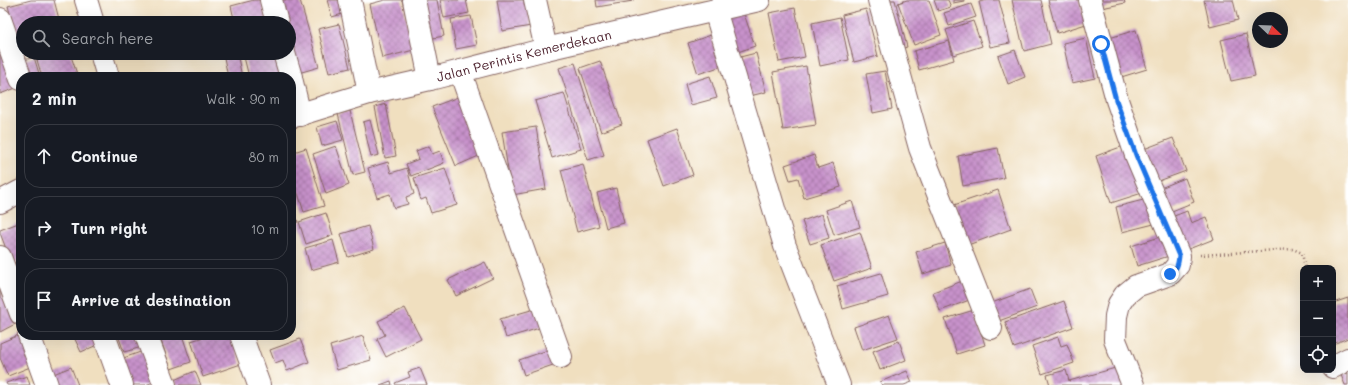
<!DOCTYPE html>
<html lang="en">
<head>
<meta charset="utf-8">
<style>
	body { margin:0; font-family:Mali,sans-serif; background:#20242c; color:#f1f3f6 }
	.controls { position:absolute; right:12px; bottom:12px; display:grid; overflow:hidden; border-radius:8px; box-shadow:0 4px 16px #0002 }
	.controls button { width:36px; height:36px; display:grid; place-items:center; padding:0; border:0; border-bottom:1px solid #363941; background:#171b24; color:#f1f3f6; font:20px sans-serif }
	.compass { position:absolute; left:1252px; top:12px; width:36px; height:36px; border-radius:50%; background:#171b24; box-shadow:0 4px 16px #0002; rotate:113deg }
	.stop { position:absolute; width:12px; height:12px; margin:-9px; border:3px solid #1a73e8; border-radius:50%; background:#fff }
	.stop.end { background:#1a73e8; border-color:#fff; box-shadow:0 1px 4px #0008 }
	.list { margin:0; padding:0; list-style:none }
	h2 { display:flex; justify-content:space-between; align-items:center; height:52px; margin:0; padding:0 16px; font-size:17px }
	h2 small { font-size:13px; font-weight:400; color:#9ea1a6 }
	.list li { display:grid; grid-template-columns:26px 1fr auto; gap:12px; align-items:center; box-sizing:border-box; height:64px; margin:0 8px 8px; padding:0 8px; border:1px solid #363941; border-radius:16px }
	.list b { display:block; font-size:15px; white-space:nowrap }
	.list em { font-size:13px; font-style:normal; color:#9ea1a6 }
	.icon { flex:none; width:22px; height:22px; fill:none; stroke:currentColor; stroke-width:2; stroke-linecap:round; stroke-linejoin:round }
	.map { position:relative; flex:none; width:1348px; height:385px; overflow:hidden }
	.search { position:absolute; background:#171b24; box-shadow:0 4px 16px #0002; left:16px; top:16px; width:280px; height:44px; display:flex; align-items:center; gap:10px; box-sizing:border-box; padding:0 14px; border-radius:22px; color:#9ea1a6; font-size:15px }
	.panel { position:absolute; background:#171b24; box-shadow:0 4px 16px #0002; left:16px; top:72px; width:280px; height:268px; border-radius:16px }
	.map>svg:first-child { display:block }
</style>
</head>
<body>
<div class="map">
<svg width="1348" height="385" viewBox="0 0 1348 385">
	<defs>
		<pattern id="building-cross-hatch" width="8" height="8" patternUnits="userSpaceOnUse"><rect width="8" height="8" fill="#c792cb"/><path d="M0 0l8 8M0 8l8-8" fill="none" stroke="#a477a5"/></pattern>
	</defs>
	<rect width="100%" height="100%" fill="#fff"/>
	<filter id="ink" filterUnits="userSpaceOnUse"><feTurbulence type="fractalNoise" baseFrequency=".025" numOctaves="2"/><feDisplacementMap in="SourceGraphic" scale="8" xChannelSelector="R" yChannelSelector="G"/><feConvolveMatrix kernelMatrix="1 2 1 2 8 2 1 2 1" color-interpolation-filters="sRGB"/></filter>
	<filter id="wash" filterUnits="userSpaceOnUse"><feTurbulence type="fractalNoise" baseFrequency=".012" numOctaves="4" result="noise"/><feDisplacementMap in="SourceGraphic" scale="16" xChannelSelector="R" yChannelSelector="G"/><feGaussianBlur stdDeviation="0.9" result="paint"/><feColorMatrix in="noise" values="0 0 0 0 0 0 0 0 0 0 0 0 0 0 0 0 0 1.4 0 .05"/><feComposite in="paint" operator="in"/></filter>
	<g filter="url(#wash)">
		<rect width="100%" height="100%" fill="#f0dfbf"/>
		<g id="blocks">
			<path fill="url(#building-cross-hatch)" d="M31,0h23l6,23h-37v22l-4,1 -11,-40z
				M254,0h7l6,23h-32l-4,-17z
				M274,0h26l19,67 -24,7 -6,-22v-29h-8z
				M327,0h19l3,12 -17,5z
				M385,0h17l12,50 -32,8 -12,-54z
				M421,0h16l7,36 -16,3z
				M440,0h26l3,13 -25,5z
				M497,0h30l4,26 -29,5z
				M596,0h37v1l-36,6z
				M887,0h8l12,47 -7,2z
				M907,0h22l12,35 -27,10 -16,-42z
				M934,0h14l3,7 -13,4z
				M953,0h11v1l-11,2z
				M987,0h12l11,43 -20,4 -11,-45z
				M1012,0h29l10,44 -27,7z
				M1048,0h31l7,24 -29,9z
				M1101,0h23l1,3 -23,5z
				M1204,0h29l5,20 -28,7z
				M971,4l5,13 -27,9 -5,-13z
				M795,8l10,49 -26,5 -10,-49z
				M866,9l12,47 -24,6 -12,-47z
				M743,11l12,35 -20,7 -12,-35z
				M471,16l6,29 -21,4 -5,-30z
				M840,17l9,43 -29,6 -8,-43z
				M973,21l9,25 -28,9 -8,-25z
				M339,24l11,44 -21,5 -11,-44z
				M1136,30l11,39 -29,9 -12,-39z
				M1246,34l9,42 -24,5 -10,-41z
				M711,35l11,31 -24,8 -10,-31z
				M1086,38l9,40 -23,5 -9,-40z
				M949,41l5,19 -35,10 -5,-19z
				M0,45l16,43 -16,6z
				M1015,50l10,27 -17,7 -10,-28z
				M35,53h35l8,24h-36z
				M223,53h14l5,24h-14z
				M243,53h32l6,24h-32z
				M756,53l10,39 -16,4 -10,-39z
				M34,57l6,20h-18l-4,-15z
				M600,61l22,63 -21,8 -21,-64z
				M575,63l29,92 -16,5 -29,-92z
				M806,66l10,59 -33,5 -10,-58z
				M885,71l7,38 -19,4 -7,-39z
				M710,76l7,22 -26,7 -6,-21z
				M564,93l17,56 -29,9 -17,-57z
				M458,97l23,58 -25,11 -24,-59z
				M386,104l10,52 -11,2 -10,-51z
				M350,111l15,61 -12,3 -15,-61z
				M370,120l9,35 -8,2 -8,-35z
				M337,121l6,19 -21,6 -5,-19z
				M536,127l10,62 -34,6 -10,-63z
				M677,128l16,47 -29,11 -17,-47z
				M1173,138l13,33 -30,11 -12,-33z
				M1126,145l16,48 -31,10 -15,-47z
				M336,146l13,39 -23,9 -13,-40z
				M429,146l3,8 8,-3 4,12 -33,13 -5,-12 13,-5 -3,-8z
				M306,148l18,58 -20,6 -13,-40v-19z
				M998,148l6,30 -41,8 -5,-30z
				M814,155l4,13 15,-5 8,24 -37,11 -6,-20 -8,2 -5,-15z
				M388,162l3,11 16,-5 7,26 -8,3 2,7 -14,4 -4,-14 -13,4 -9,-30z
				M583,164l16,62 -22,6 -16,-62z
				M445,168l12,37 -26,8 -5,-15 -5,2 -7,-22z
				M1185,178l9,24 -27,11 -9,-24z
				M616,188l8,35 -18,5 -9,-35z
				M998,190l13,39 -43,16 -14,-40z
				M1147,199l7,25 -32,8 -6,-25z
				M852,201l8,26 -26,8 -8,-25z
				M291,202l7,20 -7,2z
				M1187,211l4,12 15,-6 8,22 -33,13 -12,-34z
				M326,213l7,22 -27,9 -7,-22z
				M822,214l7,24 -19,6 -8,-23z
				M21,222v38l-9,4 -12,-31v-3z
				M368,226l6,23 -26,8 -7,-23z
				M860,232l12,36 -38,13 -13,-36z
				M1163,236l6,20 -32,10 -6,-20z
				M333,240l6,22 -28,8 -6,-22z
				M945,243l6,22 -28,9 -7,-22z
				M485,262l8,16 -37,18 -8,-16z
				M881,273l7,23 -45,13 -6,-23z
				M965,280l7,19 -32,12 -7,-19z
				M1030,289l7,18 -41,15 -7,-18z
				M0,291l17,32 -17,9z
				M1348,298v40l-15,6v-41z
				M1064,301l9,26 -59,21 -9,-26z
				M405,308l16,31 -35,18 -9,-18 8,-4 -7,-14z
				M538,308l5,19 -37,11 -6,-19z
				M974,310l11,35 -28,9 -12,-35z
				M889,315l9,23 -36,12 -8,-23z
				M21,334l14,31 -27,11 -8,-18v-15z
				M73,335h29l2,7 -23,10z
				M118,335h20l4,12 -18,5z
				M159,335h23l9,27 -20,7z
				M210,335h22l9,29 -38,13 -12,-36z
				M363,336l8,24 -34,10 -7,-24z
				M1058,337l3,9 6,-2 7,19 -32,11 -10,-28z
				M300,339l9,23 -22,9 -4,-11 -8,3 -5,-13z
				M899,341l7,19 -26,10 -7,-19z
				M146,350l11,31 -12,4h-18l-9,-25z
				M548,350l5,15 -29,10 -5,-15z
				M71,367l7,18h-24l-3,-10z
				M1119,367l5,18h-74l-3,-10 19,-5 3,11z
				M420,368l7,17h-31l-1,-2 15,-6 -2,-5z
				M195,371l6,14h-25l-2,-5z
				M907,371l5,11 -8,3h-22l-2,-3z
				M1348,373v12h-3l-4,-10z
				M27,376l3,9h-23l-1,-2z
				M391,381l1,4h-12z"/>
		</g>
	</g>
	<g filter="url(#ink)">
		<use href="#blocks" fill-opacity="0" stroke="#84625f" stroke-width="1"/>
		<g fill="none" stroke-linecap="round" stroke-linejoin="round">
			<defs>
				<g id="minor">
					<path d="M86,0l7,23"/>
					<path d="M271,0l6,23"/>
					<path d="M350,0l19,93"/>
					<path d="M414,0l16,79"/>
					<path d="M535,0l11,49"/>
					<path d="M879,0l41,148 71,180"/>
					<path d="M1090,0l27,100 19,55 43,101 -1,9 -8,9 -34,12 -11,9 -6,9 -3,12 -1,24 18,45"/>
					<path d="M715,10l70,236 54,139"/>
					<path d="M0,19l21,60"/>
					<path d="M101,53l7,24"/>
					<path d="M284,53l7,24"/>
					<path d="M460,71l101,286"/>
					<path d="M291,78l9,37"/>
					<path id="s1" d="M291,117l78,-24 61,-14 116,-30 213,-49"/>
					<path d="M0,202l21,-11"/>
					<path d="M0,257l21,57"/>
					<path d="M29,335l18,50"/>
					<path d="M104,335l18,50"/>
					<path d="M146,335l19,50"/>
					<path d="M241,335l18,50"/>
					<path d="M1333,367l15,-8"/>
				</g>
			</defs>
			<use href="#minor" stroke="#84625f" stroke-width="24"/>
			<path stroke="#84625f" stroke-width="2.5" stroke-dasharray="1 3" stroke-linecap="butt" d="M1200,255l93,-6 9,4 3,15"/>
			<use href="#minor" stroke="#fff" stroke-width="22"/>
		</g>
	</g>
	<g fill="none" stroke-linecap="round" stroke-linejoin="round" filter="url(#ink)">
		<path stroke="#1a73e8" stroke-width="5" d="M1101,44l15,56 20,55 43,101c-1,9 -2,13 -9,18"/>
	</g>
	<g text-anchor="middle" stroke-width="4" stroke-linejoin="round" paint-order="stroke">
		<g font-size="13" fill="#4a1f2b" stroke="#fff">
			<text dy="5" stroke="none"><textPath href="#s1" startOffset="241">Jalan Perintis Kemerdekaan</textPath></text>
		</g>
	</g>
</svg>
<div class="controls">
<button>+</button>
<button>−</button>
<button><svg class="icon" aria-label="locate" viewBox="0 0 24 24"><circle cx="12" cy="12" r="6"/><path d="M12 2v4M12 18v4M2 12h4M18 12h4"/></svg></button>
</div>
<svg class="compass" viewBox="-18 -18 36 36"><path d="M0-13l5 13h-10z" fill="#e53935"/><path d="M0 13l5-13h-10z" fill="#9ea1a6"/></svg>
<div class="stop" style="left:1101px;top:44px"></div>
<div class="stop end" style="left:1170px;top:274px"></div>
<div class="search"><svg class="icon" aria-label="search" viewBox="0 0 24 24"><circle cx="10" cy="10" r="6"/><path d="M15 15l6 6"/></svg>Search here</div>
<section class="panel">
<h2>2 min<small>Walk · 90 m</small></h2>
<ul class="list">
<li><svg class="icon" aria-label="ahead" viewBox="0 0 24 24"><path d="M12 20V5M6 11l6-6 6 6"/></svg><div><b>Continue</b></div><em>80 m</em></li>
<li><svg class="icon" aria-label="right" viewBox="0 0 24 24"><path d="M7 20v-9h11M14 6l5 5-5 5"/></svg><div><b>Turn right</b></div><em>10 m</em></li>
<li><svg class="icon" aria-label="arrive" viewBox="0 0 24 24"><path d="M6 21V4h12l-3 4 3 4H6"/></svg><div><b>Arrive at destination</b></div></li>
</ul>
</section>
</div>
</body>
</html>
